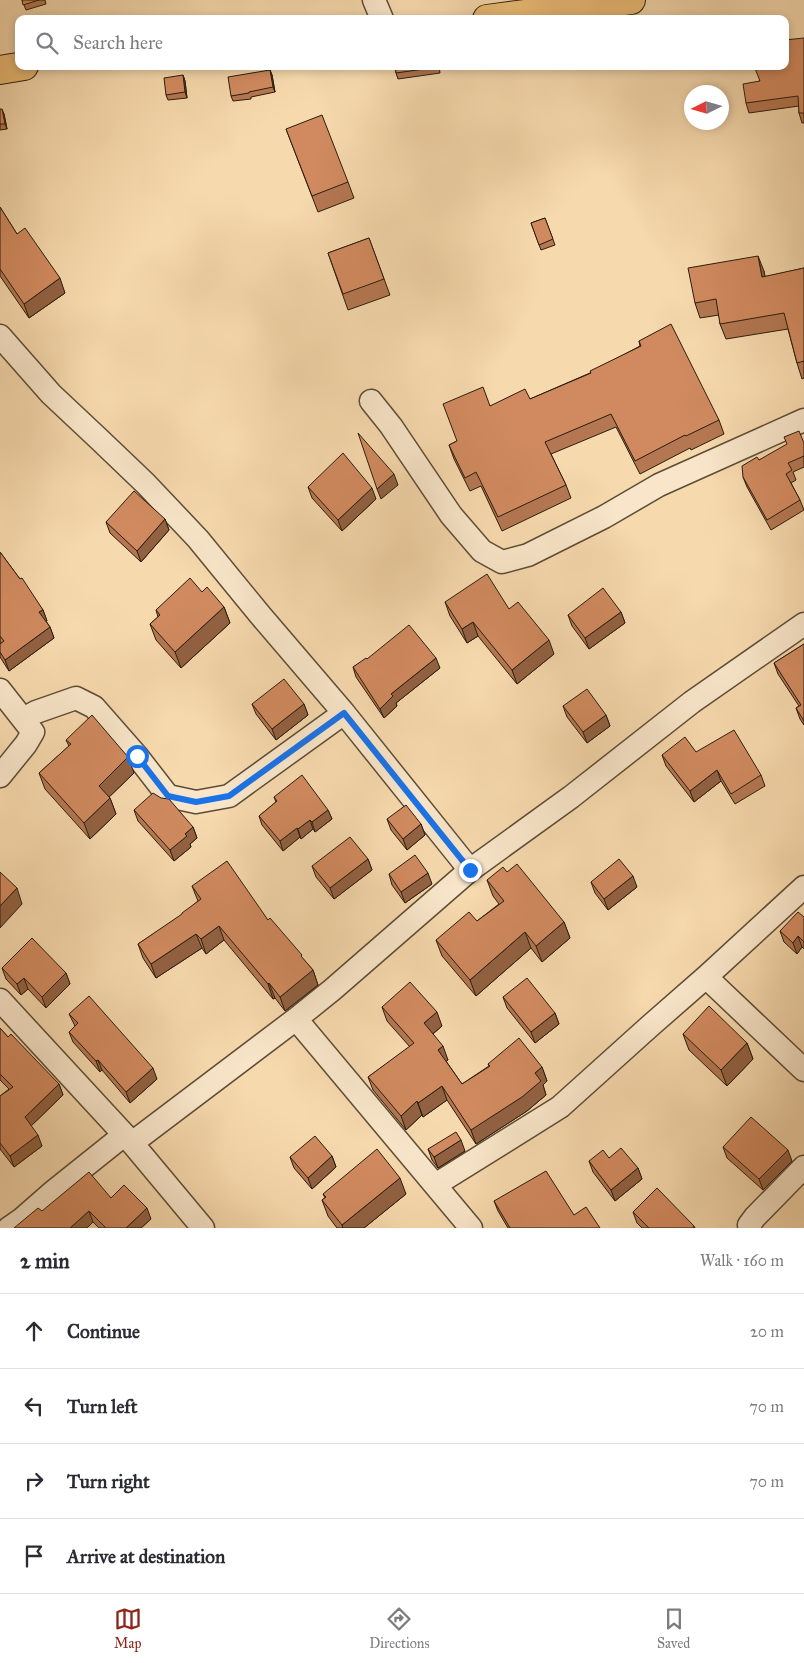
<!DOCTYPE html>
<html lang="en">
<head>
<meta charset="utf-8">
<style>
	body { margin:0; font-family:"IM FELL Great Primer",serif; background:#f2f2f3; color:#2b2b33 }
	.compass { position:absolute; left:684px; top:85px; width:45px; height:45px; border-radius:50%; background:#fff; box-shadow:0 2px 8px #0003; rotate:265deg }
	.stop { position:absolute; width:15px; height:15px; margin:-11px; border:4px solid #1a73e8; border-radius:50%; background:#fff }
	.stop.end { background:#1a73e8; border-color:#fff; box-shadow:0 1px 5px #0008 }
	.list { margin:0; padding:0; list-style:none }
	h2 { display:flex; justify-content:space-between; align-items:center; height:65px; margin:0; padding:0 20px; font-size:21px }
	h2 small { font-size:16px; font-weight:400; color:#7c7c81 }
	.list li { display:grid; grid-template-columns:32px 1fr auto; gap:15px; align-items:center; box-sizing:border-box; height:75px; padding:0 20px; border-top:1px solid #e1e1e2 }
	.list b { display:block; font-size:19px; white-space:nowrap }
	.list em { font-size:16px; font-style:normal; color:#7c7c81 }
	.icon { flex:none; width:28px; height:28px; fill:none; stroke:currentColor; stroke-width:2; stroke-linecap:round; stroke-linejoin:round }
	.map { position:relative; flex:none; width:804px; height:1228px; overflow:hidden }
	.search { position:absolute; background:#fff; box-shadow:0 2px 8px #0003; left:15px; right:15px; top:15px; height:55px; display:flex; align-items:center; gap:12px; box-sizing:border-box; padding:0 18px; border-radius:10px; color:#7c7c81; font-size:19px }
	.sheet { height:365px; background:#fff }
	nav { display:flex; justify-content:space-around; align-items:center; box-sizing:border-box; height:70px; border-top:1px solid #e1e1e2; background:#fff; font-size:14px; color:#7c7c81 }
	nav a { display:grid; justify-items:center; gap:2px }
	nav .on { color:#8f2418 }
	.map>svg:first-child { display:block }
</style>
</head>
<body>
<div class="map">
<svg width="804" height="1228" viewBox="0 0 804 1228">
	<rect width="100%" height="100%" fill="#f6d9ad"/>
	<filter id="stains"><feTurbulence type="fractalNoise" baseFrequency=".004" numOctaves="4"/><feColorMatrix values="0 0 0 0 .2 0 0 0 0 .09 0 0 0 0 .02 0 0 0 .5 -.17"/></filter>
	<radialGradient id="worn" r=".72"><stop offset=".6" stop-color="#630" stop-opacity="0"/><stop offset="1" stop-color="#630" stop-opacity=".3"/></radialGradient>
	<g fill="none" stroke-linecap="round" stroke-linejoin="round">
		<defs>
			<path id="minor" d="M374,0l8,19
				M0,336l51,58 49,46 46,44 52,55 63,77 83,97 126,157
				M371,401l20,25 60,89 31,36 20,11 26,-7 76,-38 55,-32 145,-65
				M0,690l33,42 -7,12 -26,32
				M23,719l13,-7 40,-14 18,9 43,49 31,40 28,6 33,-6 115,-83
				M706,977l98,93
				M0,1000l132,143 71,85
				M296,1019l175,209
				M132,1143l164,-124 36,-29 138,-120 101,-73 121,-95 112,-78
				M435,1185l125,-78 90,-81 56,-49 98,-90
				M9,1228l13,-9 32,-28 70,-56
				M750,1228l-1,-3 6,-8 49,-50"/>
			<path id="primary" d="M487,19l144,-19
				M0,70l24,-4"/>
		</defs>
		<use href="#minor" stroke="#5d4c35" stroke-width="25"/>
		<use href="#primary" stroke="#2a1d0d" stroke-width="30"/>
		<use href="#minor" stroke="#f9e6ca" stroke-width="22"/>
		<use href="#primary" stroke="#ebbc76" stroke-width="28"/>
	</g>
	<path fill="#b47752" stroke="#2a1d0d" d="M22,0h23l1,4 -20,6z
		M804,38v85h-2l-3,-10v-7l-50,7 -3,-10 13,-22z
		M395,66h44l1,7 -42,6 -2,-6z
		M270,70l2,5 3,17 -24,5v2l-18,2 -2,-5z
		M183,75l2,6 2,17 -19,2 -2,-5z
		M0,109l4,5 3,15 -7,1z
		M286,129l62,53 6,16 -36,14z
		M0,207l17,27 48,59 -36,25 -29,-42z
		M545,218l10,27 -14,5 -10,-27z
		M369,238l21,57 -42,15 -20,-57z
		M804,268v110l-2,1 -5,-16 -9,-34 -62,10 -6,-15 -1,-9 -19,3 -5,-15 69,-32 1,6z
		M639,341l80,79 5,14 -33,16 -1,-2 -50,26 -24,-47 -65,27 15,31 5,13 -69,33 -21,-45 -11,5 -16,-32 -5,-14 8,-4 33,-35 40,-7 60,-26 50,-27z
		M804,443v24l-11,5 3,8 -5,3 9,17 4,10 -33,20 -24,-43 -4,-10 16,-17z
		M308,487l68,12 -34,32 -30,-33z
		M165,519l4,11 -28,32 -31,-29 -4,-11z
		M0,552l43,58 4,11h-1l4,6 4,11 -45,33 -9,-14v-13l1,-1 -1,-2z
		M202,592l22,15 6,16 -49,45 -25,-28 -6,-16 8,-7 -2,-7z
		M445,602l64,7 45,45 -37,30 -39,-48 -11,7 -17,-27z
		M621,612l4,11 -36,26 -17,-23 -4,-11z
		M804,644v81l-4,-6 -4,-11 3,-2 -21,-32 -4,-11z
		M367,659l73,9 -44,35 1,3 -13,12 -28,-41 -3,-10z
		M252,704h52l4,11 -32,25 -20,-26z
		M563,706l43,9 4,11 -23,17 -20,-26z
		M66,740l68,33 -25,24 1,1 6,16 -26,25 -45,-50 -6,-16 30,-27z
		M662,755l99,20 4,11 -30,18 -14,-23 -27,21 -28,-36z
		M274,797l54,13 4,9 -17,13 -2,-3 -12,10 -1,-2 -17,14 -21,-26 -3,-9 17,-14z
		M134,810l59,17 4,11 -7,6 1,3 -17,14 -36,-40z
		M387,819l34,5 4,11 -18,15 -16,-20z
		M368,859l4,11 -38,29 -18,-22 -4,-11z
		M507,872l57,50 6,16 -28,24 -11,-14 -55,48 -34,-40 -6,-16 41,-19 22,-17 -6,-8 -6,-16z
		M389,874l43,10 -27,19 -13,-18z
		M591,882l46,5 -29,23 -13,-17z
		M192,886l76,34 45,50 5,15 -33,26 -10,-13 -2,1 -49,-59 -18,14 -4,-6 -46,30 -13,-20 -5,-14 44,-29 16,-14z
		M804,917v32l-2,-2 -5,7 -13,-12 -4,-11z
		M2,968l64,5 4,11 -24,24 -18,-19 -7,6 -15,-16z
		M503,997l52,16 4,11 -24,19 -28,-35z
		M382,1007l60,19 -9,8 15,26 -2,1 16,23 27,-18 -1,-2 54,3 5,14 -4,4 3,10 -19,16 -51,33 -29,-44 -24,17 -1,-2 -16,15 -33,-40 -5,-13 42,-30 -23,-26z
		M69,1014l88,65 -27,24 -28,-33 -2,2 -27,-30 -4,-10 6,-6z
		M0,1028l8,9 51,47 4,11 -32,31 11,20 -28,21 -14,-18v-53l9,-7 -9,-9z
		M683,1034l64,9 6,16 -26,27 -38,-36z
		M723,1147l69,14 -29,29 -36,-32z
		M428,1149l37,2 -27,17 -6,-8z
		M332,1156l4,11 -24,22 -18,-21 -4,-11z
		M609,1158l29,10 4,11 -27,22 -22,-29 -4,-11z
		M323,1194h83l-42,34h-27l-9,-12 -6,-16 3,-2z
		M111,1198l40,21 -10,9h-42l-6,-6 -51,-11z
		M494,1201l80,14 26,13h-92l-10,-17z
		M633,1212l61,14 1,2h-53l-5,-5z"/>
	<path fill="#926142" stroke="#2a1d0d" d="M270,70l2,5 3,17 -2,-5z
		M183,75l2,6 2,17 -2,-6z
		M2,109l2,5 3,15 -2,-5z
		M758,256l6,15 4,22 -6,-16z
		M60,278l5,15 -36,25 -5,-14z
		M394,474l4,11 -17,14 -4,-10z
		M372,488l4,11 -34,32 -4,-11z
		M165,519l4,11 -28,32 -4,-11z
		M224,607l6,16 -49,45 -6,-16z
		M43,610l4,11 -4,2 -4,-11z
		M621,612l4,11 -36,26 -4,-11z
		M473,622l5,14 -11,7 -5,-14z
		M50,627l4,11 -45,33 -4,-11z
		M549,640l5,14 -37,30 -5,-14z
		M436,658l4,10 -44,35 1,3 -13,12 -4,-9 11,-15z
		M304,704l4,11 -32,25 -4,-11z
		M606,715l4,11 -23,17 -4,-11z
		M128,757l6,16 -30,29 -5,-16z
		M717,770l4,11 -27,21 -4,-11z
		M110,798l6,16 -26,25 -6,-16z
		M328,810l4,9 -17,13 -3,-10z
		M310,820l3,9 -12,10 -3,-10z
		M421,824l4,11 -18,15 -4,-11z
		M193,827l4,11 -7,6 1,3 -17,14 -4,-11 15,-16z
		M297,828l3,9 -17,14 -3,-10z
		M368,859l4,11 -38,29 -4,-11z
		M428,873l4,11 -27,19 -4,-11z
		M633,876l4,11 -29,23 -4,-11z
		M17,888l5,16 -22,24v-22z
		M564,922l6,16 -28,24 -6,-16z
		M219,926l5,14 -18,14 -5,-15z
		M525,932l6,16 -55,48 -6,-16z
		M196,934l6,14 -46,30 -5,-14z
		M798,936l4,11 -5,7 -4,-11z
		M313,970l5,15 -33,26 -5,-14z
		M66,973l4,11 -24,24 -4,-11z
		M24,978l4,11 -7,6 -4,-11z
		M269,983l6,15 -2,1 -5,-15z
		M437,1012l5,14 -13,11 -5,-14z
		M555,1013l4,11 -24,19 -4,-11z
		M747,1043l6,16 -26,27 -6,-16z
		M443,1046l5,14 -5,4 -5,-14z
		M98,1060l4,10 -2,2 -4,-11z
		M542,1067l5,14 -4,4 3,10 -19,16 -51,33 -5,-14z
		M153,1068l4,11 -27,24 -4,-11z
		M59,1084l4,11 -34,33 -4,-11z
		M442,1086l5,14 -24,17 -5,-14z
		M417,1101l5,14 -16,15 -5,-14z
		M38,1135l4,11 -28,21 -4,-11z
		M461,1140l4,11 -27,17 -4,-11z
		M788,1150l4,11 -29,29 -4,-11z
		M332,1156l4,11 -24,22 -4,-11z
		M638,1168l4,11 -27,22 -4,-11z
		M400,1178l6,16 -42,34h-21l-1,-3z
		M147,1208l4,11 -10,9h-15z
		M89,1211l4,11 -6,6h-17z"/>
	<path fill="#d18a5f" stroke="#2a1d0d" d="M22,0h17l-16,5z
		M804,38v75h-5l-1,-17 -52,7 -3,-19 17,-3 -6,-15h31v-26z
		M395,66h43v1l-42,6z
		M270,70l3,17 -24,5v1l-18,3 -3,-19z
		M183,75l2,17 -19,3 -2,-17z
		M0,109h2l3,15h-5z
		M322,115l26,67 -36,14 -26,-67z
		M0,207l17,27 8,-6 35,50 -36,26 -24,-35z
		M545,218l8,21 -14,6 -8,-22z
		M369,238l15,41 -41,15 -15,-41z
		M758,256l4,21 42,-9v93l-7,2 -13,-50 -64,11 -4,-25 -21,4 -7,-35z
		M671,324l48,96 -33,16 -1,-1 -50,26 -24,-47 -66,28 21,43 -68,32 -22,-45 -11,6 -16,-33 8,-4 -14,-37 40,-17 7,19 35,-17 5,10 61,-26 -1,-2 51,-25 -2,-5z
		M799,431l5,12v13l-16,7 4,7 -6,4 14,26 -33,20 -24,-43 -1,-11 15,-9 2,3 28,-16 -3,-7z
		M358,433l36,41 -17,15z
		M343,453l29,35 -34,32 -30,-33z
		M134,491l31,28 -28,32 -31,-29z
		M0,552l20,27 2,-1 21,32 -4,2 11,15 -45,33 -5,-8v-8l4,-3 -4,-5z
		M487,574l22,35 9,-7 31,38 -37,30 -39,-48 -11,7 -17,-27z
		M190,578l12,14 5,-5 17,20 -49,45 -25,-28 10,-9 -4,-5z
		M603,588l18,24 -36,26 -17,-23z
		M409,625l27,33 -45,36 2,2 -13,13 -27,-42 13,-9 1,1z
		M804,644v77l-8,-13 5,-3 -27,-42z
		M284,679l20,25 -32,25 -20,-25z
		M587,689l19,26 -23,17 -20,-26z
		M92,715l36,42 -29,29 11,12 -26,25 -45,-50 32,-29 -5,-4z
		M734,730l27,45 -30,19 -14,-24 -27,21 -28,-36 23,-18 11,15z
		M302,775l26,35 -16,12 -2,-2 -12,9 -1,-1 -17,13 -21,-25 18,-15 -3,-4z
		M153,793l8,5 8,1 24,28 -8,7 2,2 -17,14 -36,-40z
		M406,805l15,19 -18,15 -16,-20z
		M350,837l18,22 -38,29 -18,-22z
		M415,855l13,18 -27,19 -12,-18z
		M619,859l14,17 -29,23 -13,-17z
		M227,861l41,59 2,-2 32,37 -1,1 12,14 -33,27 -11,-14 -1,1 -49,-58 -18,13 -5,-5 -45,30 -13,-20 44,-30v-1l19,-14 -9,-13z
		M517,864l47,58 -28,24 -11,-14 -55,48 -34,-40 33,-28 8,9 27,-20 -17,-21 16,-13 4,5z
		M0,872l17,16 -17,18z
		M798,912l6,5v25l-6,-6 -5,7 -13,-12z
		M32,938l34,35 -24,24 -18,-19 -7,6 -15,-16z
		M527,978l28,35 -24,19 -28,-35z
		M410,982l27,30 -13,11 19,23 -5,4 24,34 28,-18 -2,-2 31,-26 23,29 -7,6 6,8 -19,16 -51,33 -29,-44 -24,17 -1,-2 -16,15 -33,-39 46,-34 -32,-36z
		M89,996l64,72 -27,24 -28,-32 -2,1 -27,-29 9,-9 -9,-9z
		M709,1006l38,37 -26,27 -38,-36z
		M0,1028l8,9 3,-3 48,50 -34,33 13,18 -28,21 -10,-13v-47l13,-9 -13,-13z
		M751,1117l37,33 -29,29 -36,-32z
		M456,1132l5,8 -27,17 -6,-8z
		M315,1136l17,20 -24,22 -18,-21z
		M621,1148l17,20 -27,22 -22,-29 14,-11 6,8z
		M377,1149l23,29 -58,47 -20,-25 4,-3 -3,-3z
		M546,1171l28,44 12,-8 14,21h-90l-16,-27z
		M89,1172l22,26 13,-13 23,23 -21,20h-20l-17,-17 -19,17h-56l24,-20 4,3z
		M657,1188l37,38 -1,2h-44l-16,-16z"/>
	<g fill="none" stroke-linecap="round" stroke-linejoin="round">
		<path stroke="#1a73e8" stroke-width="6" d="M137,756l31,40 28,6 33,-6 115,-83 126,157"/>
	</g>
	<rect width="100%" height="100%" filter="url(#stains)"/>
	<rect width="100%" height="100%" fill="url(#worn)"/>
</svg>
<svg class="compass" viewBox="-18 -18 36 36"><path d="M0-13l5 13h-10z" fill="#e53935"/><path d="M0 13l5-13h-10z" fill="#7c7c81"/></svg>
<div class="stop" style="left:137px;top:756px"></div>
<div class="stop end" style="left:470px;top:870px"></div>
<div class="search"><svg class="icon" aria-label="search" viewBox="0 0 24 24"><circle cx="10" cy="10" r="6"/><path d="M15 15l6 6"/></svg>Search here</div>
</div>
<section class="sheet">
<h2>2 min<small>Walk · 160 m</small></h2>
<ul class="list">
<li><svg class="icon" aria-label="ahead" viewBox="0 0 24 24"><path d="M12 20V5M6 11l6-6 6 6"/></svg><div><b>Continue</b></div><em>20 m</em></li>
<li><svg class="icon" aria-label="left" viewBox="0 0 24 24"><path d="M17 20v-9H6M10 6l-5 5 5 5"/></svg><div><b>Turn left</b></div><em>70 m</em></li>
<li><svg class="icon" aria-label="right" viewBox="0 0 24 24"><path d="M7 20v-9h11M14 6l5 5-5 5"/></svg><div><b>Turn right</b></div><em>70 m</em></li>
<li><svg class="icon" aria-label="arrive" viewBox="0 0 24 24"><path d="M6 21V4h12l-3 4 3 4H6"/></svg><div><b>Arrive at destination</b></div></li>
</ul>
</section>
<nav>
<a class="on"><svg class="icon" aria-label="map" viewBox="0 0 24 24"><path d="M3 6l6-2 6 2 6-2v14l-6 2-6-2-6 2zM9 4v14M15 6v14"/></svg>Map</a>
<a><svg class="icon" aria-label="directions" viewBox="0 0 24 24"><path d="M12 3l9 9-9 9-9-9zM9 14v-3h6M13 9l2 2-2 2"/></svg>Directions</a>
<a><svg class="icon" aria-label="saved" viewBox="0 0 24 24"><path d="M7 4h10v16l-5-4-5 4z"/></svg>Saved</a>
</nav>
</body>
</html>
